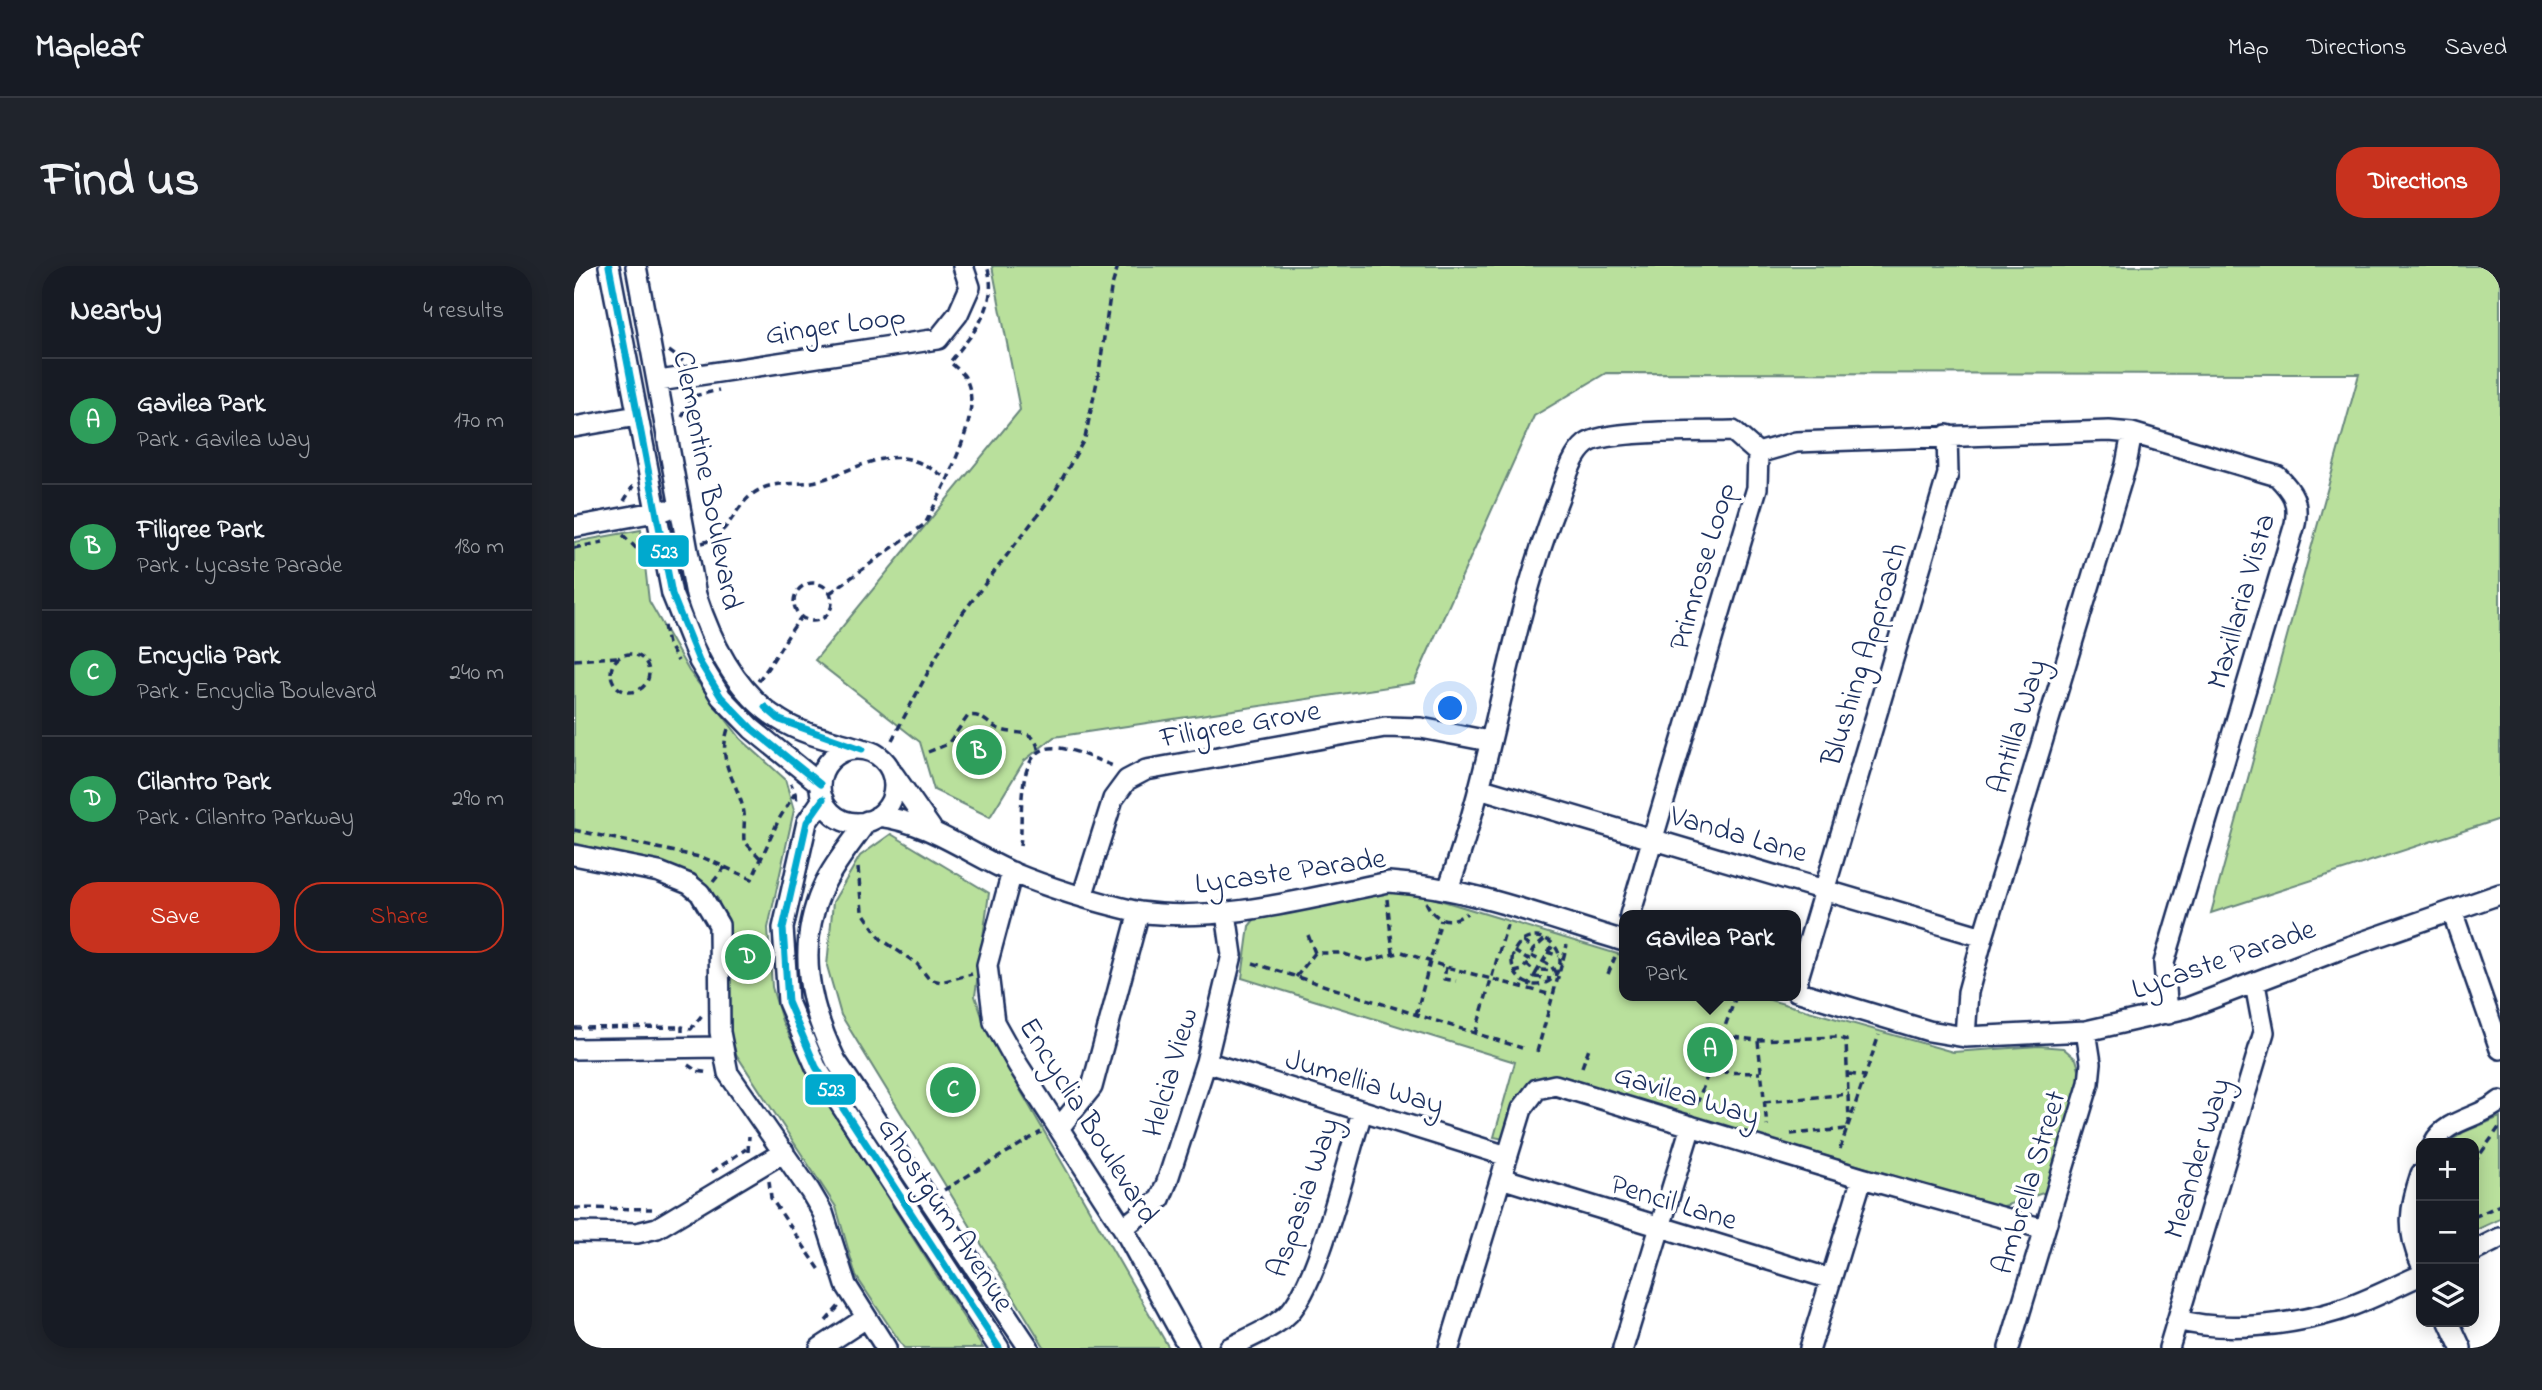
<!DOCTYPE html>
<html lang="en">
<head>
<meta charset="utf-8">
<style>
	body { margin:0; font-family:"Indie Flower",sans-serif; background:#20242c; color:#f1f3f6 }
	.controls { position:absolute; right:21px; bottom:21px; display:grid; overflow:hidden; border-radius:14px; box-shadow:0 4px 18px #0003 }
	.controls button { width:63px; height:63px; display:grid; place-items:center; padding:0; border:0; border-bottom:2px solid #363941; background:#171b24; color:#f1f3f6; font:35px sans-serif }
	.you { position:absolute; left:877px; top:443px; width:24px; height:24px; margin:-18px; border:5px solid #fff; border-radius:50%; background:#1a73e8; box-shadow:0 0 0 10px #1a73e833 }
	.badge { display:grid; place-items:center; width:46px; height:46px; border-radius:50%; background:#c8321e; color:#fff; font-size:23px; font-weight:700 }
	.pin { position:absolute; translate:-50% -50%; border:4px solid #fff; box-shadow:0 2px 7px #0006 }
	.popup { position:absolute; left:1045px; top:644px; width:182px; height:91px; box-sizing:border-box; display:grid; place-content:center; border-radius:14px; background:#171b24; filter:drop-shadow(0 2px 5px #0005); font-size:23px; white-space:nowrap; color:#9ea1a6 }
	.popup b { font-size:26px; color:#f1f3f6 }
	.popup::after { content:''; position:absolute; left:50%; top:100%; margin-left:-14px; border:14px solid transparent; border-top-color:#171b24 }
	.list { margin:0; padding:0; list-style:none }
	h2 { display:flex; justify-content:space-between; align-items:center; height:91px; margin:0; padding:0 28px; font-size:30px }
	h2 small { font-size:23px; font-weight:400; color:#9ea1a6 }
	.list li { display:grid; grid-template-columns:46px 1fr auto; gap:21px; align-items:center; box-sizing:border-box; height:126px; padding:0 28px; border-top:2px solid #363941 }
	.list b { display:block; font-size:26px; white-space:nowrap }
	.list p { margin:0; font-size:23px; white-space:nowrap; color:#9ea1a6 }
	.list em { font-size:23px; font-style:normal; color:#9ea1a6 }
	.actions { display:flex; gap:14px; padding:21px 28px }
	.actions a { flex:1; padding:16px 0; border:2px solid #c8321e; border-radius:28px; text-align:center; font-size:24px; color:#c8321e }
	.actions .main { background:#c8321e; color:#fff }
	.icon { flex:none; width:38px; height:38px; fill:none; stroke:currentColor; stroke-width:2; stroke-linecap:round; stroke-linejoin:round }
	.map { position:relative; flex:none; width:1926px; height:1082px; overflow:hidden; border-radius:28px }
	header { display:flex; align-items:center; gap:42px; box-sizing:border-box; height:98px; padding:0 35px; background:#171b24; border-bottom:2px solid #363941 }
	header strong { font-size:33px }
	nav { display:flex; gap:38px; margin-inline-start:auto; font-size:24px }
	.intro { display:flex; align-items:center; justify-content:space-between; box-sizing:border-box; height:168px; padding:0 42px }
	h1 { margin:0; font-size:49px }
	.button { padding:18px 32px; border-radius:28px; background:#c8321e; color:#fff; font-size:24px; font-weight:700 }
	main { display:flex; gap:42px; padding:0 42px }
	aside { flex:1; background:#171b24; border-radius:28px; box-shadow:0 4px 18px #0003 }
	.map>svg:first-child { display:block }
</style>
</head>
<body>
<header>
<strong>Mapleaf</strong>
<nav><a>Map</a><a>Directions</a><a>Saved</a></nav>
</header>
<div class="intro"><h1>Find us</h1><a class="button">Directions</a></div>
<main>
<aside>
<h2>Nearby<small>4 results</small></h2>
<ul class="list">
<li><span class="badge" style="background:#2e9e5b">A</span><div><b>Gavilea Park</b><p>Park · Gavilea Way</p></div><em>170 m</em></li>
<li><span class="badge" style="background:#2e9e5b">B</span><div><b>Filigree Park</b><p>Park · Lycaste Parade</p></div><em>180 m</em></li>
<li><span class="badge" style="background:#2e9e5b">C</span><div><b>Encyclia Park</b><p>Park · Encyclia Boulevard</p></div><em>240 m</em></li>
<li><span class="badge" style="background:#2e9e5b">D</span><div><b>Cilantro Park</b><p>Park · Cilantro Parkway</p></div><em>290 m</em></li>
</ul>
<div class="actions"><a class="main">Save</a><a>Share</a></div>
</aside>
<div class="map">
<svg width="1926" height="1082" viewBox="0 0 1926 1082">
	<rect width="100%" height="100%" fill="#fff"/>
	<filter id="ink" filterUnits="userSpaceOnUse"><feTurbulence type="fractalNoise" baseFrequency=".0143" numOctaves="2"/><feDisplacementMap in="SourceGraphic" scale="14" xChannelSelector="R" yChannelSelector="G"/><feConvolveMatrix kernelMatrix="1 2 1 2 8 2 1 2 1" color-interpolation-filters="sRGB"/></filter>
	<g filter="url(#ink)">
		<path fill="#b9e09c" stroke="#6a887d" stroke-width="2" d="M418,0h1508v553l-289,94 148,-539 -753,-1 -72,43 -120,267 -360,54 -30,24 -34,56 -56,-27 -14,-48 -105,-82 205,-250z
			M67,264l8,71 40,70 52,68 44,40 9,31 -26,118 4,59 10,34 28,55 173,272h-79l-48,-72 -20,-69 -100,-153 -9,-34 -1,-92 -8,-29 -24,-25 -120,-31v-301z
			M317,568l98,59 -14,103 13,38 181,314h-124l-204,-333 -14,-49 6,-64 27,-46z
			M836,625l214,65v40h132l197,56 86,-6 24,2 13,11 7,23 -31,108 -51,17 -450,-131 -29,15 -18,48 -10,-2 21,-75 -273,-84 7,-52 9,-11 110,-21z
			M1926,851v102l-26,12v-88h-26l16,-11z"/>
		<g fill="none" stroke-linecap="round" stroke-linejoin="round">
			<defs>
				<path id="street" d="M35,0l63,328 27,67 22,36 31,32 68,55
					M62,0l60,329c15,46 41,99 84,125 23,15 56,21 82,29
					M85,115l279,-42 20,-25 12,-27 -7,-21
					M0,161l63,-11
					M1184,187l38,-11 313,-11 23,2 145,43c16,16 22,26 18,48l-131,439 4,51
					M0,261l92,-17
					M246 520a37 37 0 1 1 74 0a37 37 0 1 1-74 0Z
					M320,509l37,53
					M905,522l504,149
					M249,533l-16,23 -24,106 5,74 28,65 183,281
					M304,550c51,6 88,36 133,56 41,17 85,30 128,40 83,11 169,-14 250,-30 80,5 158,36 235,59
					M293,555c-15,22 -35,45 -45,68 -26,59 -13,117 14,172l193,287
					M0,589l85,17 30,12 11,9 19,32 1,107 8,41 82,118 13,22 23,72 40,63
					M438,606l-25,93 7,57 24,43 105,163 66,120
					M874,623c47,-127 60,-262 110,-389 7,-18 13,-44 28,-56 19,-15 119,-12 147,-13l25,22 -1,35 -127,427
					M508,631l31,-98 14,-19 19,-10 239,-43 36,1 68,13
					M1878,645l48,138
					M1222,719l152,-511 -1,-39
					M1222,725l133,40 36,6 121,-6 101,-23 149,-57 164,-57
					M1391,771l3,-45 15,-55 143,-472 6,-32
					M0,783l149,-2
					M632,796l301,94
					M485,862l33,-41 47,-175
					M1860,877c12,-24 47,-25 66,-42
					M1847,908c-11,32 -15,58 0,89
					M927,912l330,101
					M549,962l37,-29 7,-17 39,-120 26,-107 -6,-42
					M0,966l63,1 20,-5 127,-76
					M1900,985l26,-13
					M1604,1054c46,13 113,5 159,-9 29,-9 57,-24 84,-36
					M1875,1056l12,26
					M246,1082l46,-30
					M655,1082c19,-10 45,-20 60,-35 31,-33 57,-153 73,-200
					M875,1082l73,-239 15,-20 18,-4 307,93 182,51
					M1049,1082l68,-222
					M1236,1082l52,-170
					M1435,1082l80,-265 2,-20 -5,-32
					M1595,1082l95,-316 -9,-48"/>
			</defs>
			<use href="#street" stroke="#1b2f5e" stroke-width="24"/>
			<path stroke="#1b2f5e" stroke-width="3.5" stroke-dasharray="7 5" stroke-linecap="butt" d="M95,85l14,10
				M108,151l12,-21 25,-6
				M50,235l9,-15
				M49,269l21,21
				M128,277c29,-8 32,-40 57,-53 16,-9 36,-5 53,-8 32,-6 70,-34 103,-21 12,4 23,12 33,18 10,-29 34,-71 17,-102 -3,-5 -11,-11 -15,-15 23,-29 50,-56 37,-96
				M0,282l29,-6
				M220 336a19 19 0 1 1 38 0a19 19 0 1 1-38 0Z
				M256,327l95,-69 23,-45
				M90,360l4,18 10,17
				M37 407a19 19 0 1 1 38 0a19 19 0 1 1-38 0Z
				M0,394l43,-3
				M184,415c17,-21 27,-43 43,-64
				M154,463c-11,34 7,48 15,79 3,10 0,22 1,33l17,18
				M318,474l60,-113 101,-132 32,-57 14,-66 12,-83 7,-23
				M354,486l20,-8 20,-28c16,-3 19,10 34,14 16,6 34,-4 37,24
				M221,527l3,11
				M0,564l130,28 48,21 27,-60 16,-26 -4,-9
				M446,580c4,-27 -8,-104 39,-98 19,2 39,13 57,19
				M284,602l4,43 19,28 36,25 12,15 12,3 31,-8
				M139,616l12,-15
				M813,633l6,54
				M852,636c8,19 25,23 41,11
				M734,669l7,18
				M938 695a24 24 0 1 1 48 0a24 24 0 1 1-48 0Z
				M949,675l10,9
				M940,685l14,9 5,-10 12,-11
				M973,686l12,4
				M957,690l20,9 5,9
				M679,697l269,85
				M952,698l10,9 -7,13
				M872,701l-2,12 12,2
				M967,704l14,1
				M940,706l9,-2 3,-5
				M962,707l17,-28
				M1034,708l7,-17
				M722,711l19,-24h26l25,8 36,-9 44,15 106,28
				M961,711l16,2
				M842,749l25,-95
				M0,762l108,-1
				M108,766v-5l9,2 11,-14
				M901,768l32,-109
				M1148,770l36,4 80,-3 8,3 3,81
				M1133,774l12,3
				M1184,775l9,85
				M963,786l30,-107
				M114,799l9,6 12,2
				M1008,801l7,-19
				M1135,806l52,1
				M1275,808l15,2
				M1190,836l85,-8
				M1123,838l39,-108
				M1217,868l56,-5
				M1266,883l39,-114
				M174,886l1,-16
				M1900,897l26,-37
				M138,906l34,-23
				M195,915l2,17 51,75
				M370,924l97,-58
				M0,942l78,1
				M1900,951l26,-12
				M252,1055l13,-15"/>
			<use href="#street" stroke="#fff" stroke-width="19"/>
			<defs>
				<path id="bus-1" d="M35,0l63,328 27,67 22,36 31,32 68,55
					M191,441l15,13 82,29
					M249,533l-16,23 -24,106 5,74 28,65 183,281"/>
			</defs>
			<use href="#bus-1" stroke="#fff" stroke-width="12"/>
			<use href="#bus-1" stroke="#00a9ce" stroke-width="7"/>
		</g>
	</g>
	<g text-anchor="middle" stroke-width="7" stroke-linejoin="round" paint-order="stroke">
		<g font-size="30" fill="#1b2f5e" stroke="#fff">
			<text transform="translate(261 58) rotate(-8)" y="10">Ginger Loop</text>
			<text transform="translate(135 214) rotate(79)" y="10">Clementine Boulevard</text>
			<text transform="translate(1127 300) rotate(-74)" y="10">Primrose Loop</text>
			<text transform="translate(1666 335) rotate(-74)" y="10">Maxillaria Vista</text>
			<text transform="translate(1289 388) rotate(-73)" y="10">Blushing Approach</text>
			<text transform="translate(666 457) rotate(-10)" y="10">Filigree Grove</text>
			<text transform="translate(1442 460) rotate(-73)" y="10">Antilla Way</text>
			<text transform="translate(1165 567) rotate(16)" y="10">Vanda Lane</text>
			<text transform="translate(716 604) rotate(-8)" y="10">Lycaste Parade</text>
			<text transform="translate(1649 692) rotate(-19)" y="10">Lycaste Parade</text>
			<text transform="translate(595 806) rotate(-74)" y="10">Helcia View</text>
			<text transform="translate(791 815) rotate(17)" y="10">Jumellia Way</text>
			<text transform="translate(1113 828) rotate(17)" y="10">Gavilea Way</text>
			<text transform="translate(516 854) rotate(58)" y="10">Encyclia Boulevard</text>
			<text transform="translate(1622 892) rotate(-73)" y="10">Meander Way</text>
			<text transform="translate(1454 916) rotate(-73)" y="10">Ambrella Street</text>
			<text transform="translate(728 931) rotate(-71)" y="10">Aspasia Way</text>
			<text transform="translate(1100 935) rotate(17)" y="10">Pencil Lane</text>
			<text transform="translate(373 948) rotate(57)" y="10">Ghostgum Avenue</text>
		</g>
	</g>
	<g stroke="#fff" stroke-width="2.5">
		<rect x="63" y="268" width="53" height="34" rx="7" fill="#00a9ce"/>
		<rect x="230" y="807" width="53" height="33" rx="7" fill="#00a9ce"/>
	</g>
	<g font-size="19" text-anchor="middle" font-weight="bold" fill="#fff">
		<text x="90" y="292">523</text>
		<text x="257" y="830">523</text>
	</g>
</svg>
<div class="controls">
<button>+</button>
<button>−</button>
<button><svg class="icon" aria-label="layers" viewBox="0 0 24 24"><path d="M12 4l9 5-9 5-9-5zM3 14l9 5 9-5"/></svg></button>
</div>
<div class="you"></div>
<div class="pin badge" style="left:1136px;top:784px;background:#2e9e5b">A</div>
<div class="popup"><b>Gavilea Park</b>Park</div>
<div class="pin badge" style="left:405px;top:486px;background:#2e9e5b">B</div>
<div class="pin badge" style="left:379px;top:824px;background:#2e9e5b">C</div>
<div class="pin badge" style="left:174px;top:691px;background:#2e9e5b">D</div>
</div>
</main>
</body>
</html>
